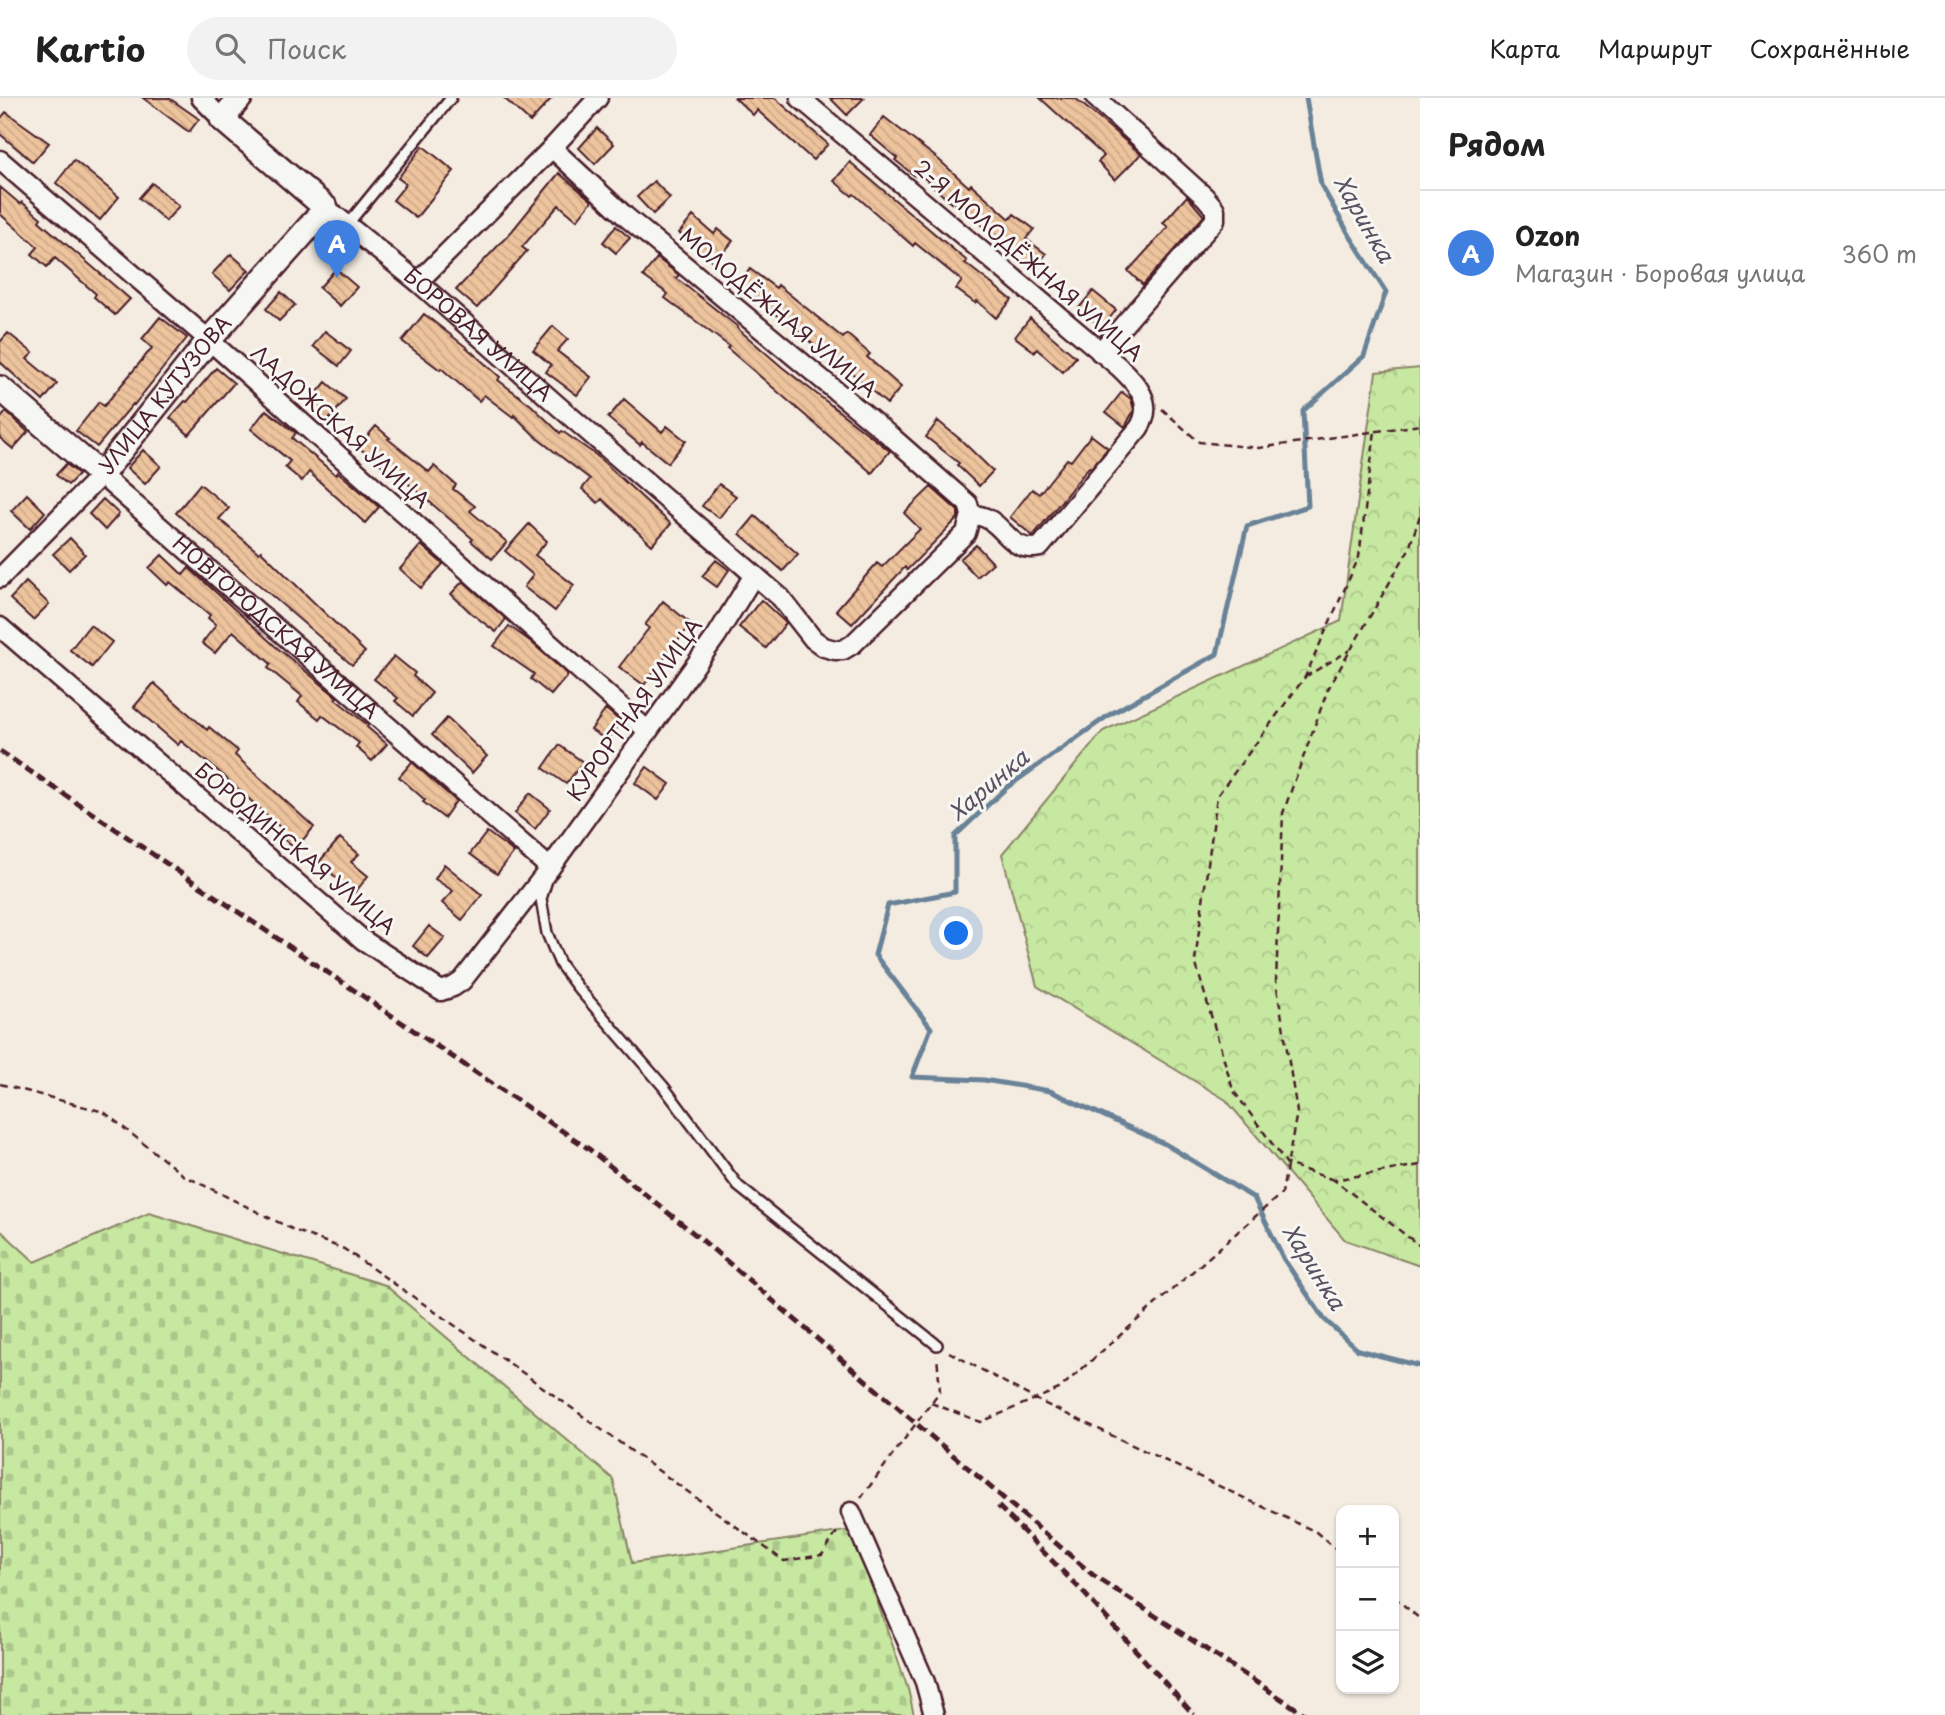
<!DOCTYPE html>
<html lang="ru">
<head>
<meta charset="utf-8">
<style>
	body { margin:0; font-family:"Playpen Sans",sans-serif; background:#f2f2f2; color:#222 }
	.controls { position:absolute; right:21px; bottom:21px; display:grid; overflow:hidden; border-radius:14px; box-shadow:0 2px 5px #0004 }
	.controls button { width:63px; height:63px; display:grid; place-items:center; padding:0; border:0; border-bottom:2px solid #e0e0e0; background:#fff; color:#222; font:35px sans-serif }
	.you { position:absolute; left:957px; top:836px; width:24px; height:24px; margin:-18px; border:5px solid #fff; border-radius:50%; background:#1a73e8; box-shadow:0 0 0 10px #1a73e833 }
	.badge { display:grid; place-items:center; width:46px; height:46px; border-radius:50%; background:#0f766e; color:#fff; font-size:23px; font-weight:700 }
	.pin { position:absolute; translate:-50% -58px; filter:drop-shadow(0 2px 4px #0008) }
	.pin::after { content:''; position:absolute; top:37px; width:24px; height:21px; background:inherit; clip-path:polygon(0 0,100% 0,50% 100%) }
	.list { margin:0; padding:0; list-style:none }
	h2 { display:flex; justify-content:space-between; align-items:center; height:91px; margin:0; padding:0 28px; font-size:30px }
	h2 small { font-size:23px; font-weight:400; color:#767676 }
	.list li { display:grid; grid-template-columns:46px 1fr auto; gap:21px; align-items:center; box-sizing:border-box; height:126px; padding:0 28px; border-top:2px solid #e0e0e0 }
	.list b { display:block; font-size:26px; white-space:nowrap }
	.list p { margin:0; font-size:23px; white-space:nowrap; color:#767676 }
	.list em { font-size:23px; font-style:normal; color:#767676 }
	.icon { flex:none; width:38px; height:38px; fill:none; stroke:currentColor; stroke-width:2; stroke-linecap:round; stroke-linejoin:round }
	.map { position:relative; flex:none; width:1420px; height:1617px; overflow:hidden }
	header { display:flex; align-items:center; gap:42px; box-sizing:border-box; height:98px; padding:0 35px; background:#fff; border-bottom:2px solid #e0e0e0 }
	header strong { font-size:33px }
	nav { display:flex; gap:38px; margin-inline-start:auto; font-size:24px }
	.search { width:490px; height:63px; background:#f2f2f2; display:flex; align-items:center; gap:18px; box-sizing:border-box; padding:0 24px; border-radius:38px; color:#767676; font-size:26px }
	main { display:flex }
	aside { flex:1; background:#fff }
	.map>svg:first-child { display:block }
</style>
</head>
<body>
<header>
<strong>Kartio</strong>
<div class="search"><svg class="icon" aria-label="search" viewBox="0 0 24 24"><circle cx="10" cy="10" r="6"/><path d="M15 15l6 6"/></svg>Поиск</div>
<nav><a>Карта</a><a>Маршрут</a><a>Сохранённые</a></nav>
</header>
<main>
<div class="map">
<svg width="1420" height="1617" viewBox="0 0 1420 1617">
	<defs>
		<pattern id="forest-crowns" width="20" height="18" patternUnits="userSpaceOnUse" patternTransform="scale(1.75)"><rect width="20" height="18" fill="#c7e8a1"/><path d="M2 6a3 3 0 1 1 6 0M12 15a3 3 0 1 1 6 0" fill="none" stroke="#acc78b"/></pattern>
		<pattern id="cemetery-stones" width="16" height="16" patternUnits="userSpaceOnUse" patternTransform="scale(1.75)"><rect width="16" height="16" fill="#c7e8a1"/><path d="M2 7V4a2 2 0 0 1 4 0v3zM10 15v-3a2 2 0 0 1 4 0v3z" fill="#acc78b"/></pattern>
		<pattern id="building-back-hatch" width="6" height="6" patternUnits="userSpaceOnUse" patternTransform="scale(1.75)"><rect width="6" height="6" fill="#edc49d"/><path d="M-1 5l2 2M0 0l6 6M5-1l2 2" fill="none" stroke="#cda887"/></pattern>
	</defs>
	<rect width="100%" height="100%" fill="#f4ece1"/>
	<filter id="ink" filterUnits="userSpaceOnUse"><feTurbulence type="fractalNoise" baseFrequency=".0143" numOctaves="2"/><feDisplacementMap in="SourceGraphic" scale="14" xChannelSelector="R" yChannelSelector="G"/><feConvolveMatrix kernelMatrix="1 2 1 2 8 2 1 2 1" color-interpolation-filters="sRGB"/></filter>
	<g filter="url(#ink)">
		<path fill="url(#forest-crowns)" stroke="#888466" stroke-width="2" d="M1420,270v898l-75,-26 -119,-140 -189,-114 -35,-132 101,-123 238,-110 35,-249z"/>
		<path fill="url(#cemetery-stones)" stroke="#888466" stroke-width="2" d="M149,1115l236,72 228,194 19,84 220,-33 56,159 6,26h-914v-485l35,32z"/>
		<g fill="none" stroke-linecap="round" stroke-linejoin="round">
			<path stroke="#698297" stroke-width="5" d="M1306,0l15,87 29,51 36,56 -22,64 -61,55 5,95 -61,20 -30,128 -108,61 -103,73 -51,48v56l-67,13 -13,50 56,73 -19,49 72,3 66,11 115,53 89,54 29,60 41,61 34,31 62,16"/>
		</g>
		<path fill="url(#building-back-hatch)" stroke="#4a1f2b" stroke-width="2" d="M143,0h26l30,21 -10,13z
			M504,0h48l-22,24z
			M735,0h40l53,46 -15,16 -56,-50 -4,5z
			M830,0h34l-17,17z
			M1040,0h35l66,56 -26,26 -17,-18 6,-6z
			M6,14l43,31 -16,19 -33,-28v-15z
			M884,19l54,42 31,28 2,-3 39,35 4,-5 20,15 -8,10 20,15 -12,16 -17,-12 1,-3 -66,-54 -1,2 -33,-31 -3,4 -20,-16 2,-2 -27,-23z
			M597,30l17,16 -19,20 -16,-16z
			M423,48l31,25 -38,47 -23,-18 13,-16 -8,-6z
			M74,62l45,37 -19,23 -44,-37z
			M850,64l117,99 -2,2 47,37 -16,18 -19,-17 -2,2 -19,-14 6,-8 -47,-38 -2,3 -59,-52 -2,2 -18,-15z
			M559,75l33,28 -15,19 -18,-15 -37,42 5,4 -50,57 -21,-18 56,-59z
			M654,83l16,17 -17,16 -16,-17z
			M152,85l27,23 -13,15 -27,-23z
			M0,89l20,17 2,-2 19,16 -2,3 91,78 -15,16 -21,-18 2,-3 -41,-36 -8,9 -15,-13 6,-7 -38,-33z
			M1187,98l17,20 -61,69 -15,-14 40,-44 -5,-4z
			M693,118l21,18 4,-5 15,12 -18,22 -36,-30z
			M616,128l14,12 -14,15 -13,-11z
			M231,156l18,16 -19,20 -18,-16z
			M657,160l22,17 -3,3 62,49 -1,1 45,39 108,84 -18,22 -145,-125 2,-2 -64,-48 3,-4 -25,-18z
			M336,171l21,18 -17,19 -21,-18z
			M750,171l26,19 2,-3 65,53 4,-4 23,20 -3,3 34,30 -14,17 -62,-55 -3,3 -21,-18 1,-1 -65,-47z
			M1093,193l23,19 -14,18 -23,-20z
			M281,194l14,13 -16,16 -13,-12z
			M424,216l42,33 34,30 -2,3 33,25 29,28 2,-2 34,24 75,69 -19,21 -50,-46 -4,4 -16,-14 8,-10 -52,-40 -24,-24 -1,2 -29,-22 -5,6 -38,-33 -1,2 -38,-29z
			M160,219l27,21 -53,67 -1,-1 -36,43 -21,-16 23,-29 5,4 48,-58 -10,-9z
			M1030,220l46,39 -13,15 -26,-23 -2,3 -20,-15z
			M553,228l15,13 -11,12 34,26 -14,18 -31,-23 5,-7 -18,-15z
			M325,233l26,20 -12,15 -26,-20z
			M8,235l25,20 -6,6 30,25 -14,17 -43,-39v-20z
			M216,270l18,15 -45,52 -19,-17 15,-17 2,1z
			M326,284l20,17 -18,22 -20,-17z
			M1122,294l9,7 3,11 -9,17 -19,-15z
			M624,301l38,33 5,-6 19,15 -18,22 -26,-21 -2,3 -32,-27z
			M266,312l30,23 -4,5 44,37 2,-3 41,35 -14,16 -56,-51 -7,9 -17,-14 5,-6 -39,-32z
			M6,314l22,20 -15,17 -13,-11v-19z
			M938,323l23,19 32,31 -14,15 -22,-21 2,-2 -33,-26z
			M376,328l14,12 -2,1 41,33 5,-6 22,19 -3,4 22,17 -5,5 37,31 -15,17 -21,-18 2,-2 -76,-65 -1,2 -38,-29z
			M1091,337l17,13 -17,20 -2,-1 -56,69 -23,-19 22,-28 7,5 28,-35 4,2z
			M143,352l18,16 -16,18 -18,-16z
			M66,366l13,10 -11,11 -12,-10z
			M200,386l29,24 -10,11 40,34 2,-2 104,101 -13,13 -176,-152z
			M719,386l17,12 -17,22 -17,-12z
			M931,389l27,24v7l-51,52 -2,-3 -53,57 -16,-14 41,-47 5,4 38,-38 -16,-16z
			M27,396l18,18 -15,17 -19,-18z
			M103,401l16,15 -14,16 -16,-16z
			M755,418l43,38 -15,17 -43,-37z
			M529,426l18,17 -12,14 39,30 -19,26 -31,-24 9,-12 -28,-24z
			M70,440l15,16 -16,16 -16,-16z
			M421,447l22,19 -22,24 -21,-19z
			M976,447l17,18 -16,14 -17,-18z
			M162,457l21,20 6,-7 86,78 62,51 -2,2 33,26 -1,2 20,17 -15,17 -16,-14 3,-4 -37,-28 -3,4 -21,-17 4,-6 -34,-28 3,-4 -38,-33 -18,22 -13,-10 14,-18 -8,-7 2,-3 -40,-33 -3,3 -18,-17z
			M716,462l13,10 -12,17 -15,-11z
			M463,483l43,38 -10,13 -25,-19 -20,-19z
			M26,484l23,22 -16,16 -23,-21z
			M761,502l25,23 -20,25 -27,-21z
			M663,503l28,23 -47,61 -25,-18 30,-39 -4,-3z
			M90,527l22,17 -20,25 -22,-17z
			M509,528l21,15 38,34 -17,20 -20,-16 3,-5 -40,-28z
			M394,558l21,17 -2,3 19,17 -19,23 -18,-15 3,-3 -24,-19z
			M154,585l53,47 2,-3 29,24 -3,4 79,72 -19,22 -18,-16 4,-5 -64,-58 -36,-29 -3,4 -44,-38z
			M606,611l15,13 -13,19 -17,-11z
			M447,620l40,38 -15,17 -40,-38z
			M559,647l24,17 -17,22 -23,-16z
			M412,664l44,39 -12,17 -21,-16 2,-2 -26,-23z
			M647,669l23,17 -12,16 -23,-17z
			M530,695l20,16 -15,20 -20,-16z
			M487,734l27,20 -17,22 -27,-20z
			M340,740l19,16 -8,8 17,14 -14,18 -35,-32z
			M444,766l38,31 -20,25 -20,-17 11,-12 -18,-12z
			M429,828l16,12 -17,20 -15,-12z"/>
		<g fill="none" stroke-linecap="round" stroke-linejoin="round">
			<defs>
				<path id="service" d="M347,127l104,-127
					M547,782l-6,19 6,34 13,31 18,24 85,98 75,100 199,159"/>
				<g id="minor">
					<path d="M201,0l21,21"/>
					<path d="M800,0l319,269c18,17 36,36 20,61l-99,119c-34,8 -36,-33 -69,-32"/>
					<path d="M1096,0l109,99 10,12v11l-115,132"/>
					<path d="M0,62l209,180 439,391"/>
					<path id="s1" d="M326,110l92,74 138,122 225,194 32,41 11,8 11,3h8l10,-6 113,-111 5,-18 -3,-11 -74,-65 -269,-223 -73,-68"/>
					<path d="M418,184l134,-134 46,-50"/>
					<path id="s2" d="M0,480l101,-103 449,393"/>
					<path d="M0,529l363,313 78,51 12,-4 9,-6 88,-113 167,-233 37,-60"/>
					<path d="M851,1414l74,170 9,33"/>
				</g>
				<g id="tertiary">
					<path id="s3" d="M0,290l101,87 108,-135 117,-132 -104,-89 18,-21"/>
				</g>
			</defs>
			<use href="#service" stroke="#4a1f2b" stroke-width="14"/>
			<use href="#minor" stroke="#4a1f2b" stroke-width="23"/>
			<use href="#tertiary" stroke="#4a1f2b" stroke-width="28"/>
			<path stroke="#4a1f2b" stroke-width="2.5" stroke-dasharray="7 5" stroke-linecap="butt" d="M1162,311l37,33 60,6 161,-23
				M1305,579l45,-27
				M0,986l104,28 79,63 113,56 48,18 168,116 272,196 38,-6 17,-26
				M1420,1067l-86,15 86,66
				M1334,1082l-47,-16 -54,-74 -38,-129 22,-165 88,-119 54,-120 16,-126
				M949,1254l86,47 281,133 25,21
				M931,1305l50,19 78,-33 223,-196 15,-81 -21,-131 7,-168 45,-124 81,-140 11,-34
				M861,1400l79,-107 -3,-35
				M1394,1499l26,22"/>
			<use href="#service" stroke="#f6f6f2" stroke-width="9"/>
			<use href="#minor" stroke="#f6f6f2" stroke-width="18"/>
			<use href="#tertiary" stroke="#f6f6f2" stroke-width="23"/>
			<path stroke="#4a1f2b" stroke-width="5" stroke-dasharray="10 5" stroke-linecap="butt" d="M0,653l589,398 113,91 391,335 213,140
				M998,1408l85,86 111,123"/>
		</g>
	</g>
	<g text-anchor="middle" stroke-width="6" stroke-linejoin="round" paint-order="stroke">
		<g font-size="21" fill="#4a1f2b" stroke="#f6f6f2">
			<text transform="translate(1028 163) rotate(41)" y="7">2-Я МОЛОДЁЖНАЯ УЛИЦА</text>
			<text transform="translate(778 215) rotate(40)" y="7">МОЛОДЁЖНАЯ УЛИЦА</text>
			<text dy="7" stroke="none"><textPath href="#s1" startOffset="198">БОРОВАЯ УЛИЦА</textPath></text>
			<text dy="7" stroke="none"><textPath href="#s3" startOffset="236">УЛИЦА КУТУЗОВА</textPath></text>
			<text transform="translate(340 329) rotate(42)" y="7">ЛАДОЖСКАЯ УЛИЦА</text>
			<text dy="7" stroke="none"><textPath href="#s2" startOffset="376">НОВГОРОДСКАЯ УЛИЦА</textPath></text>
			<text transform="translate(635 612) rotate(-55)" y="7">КУРОРТНАЯ УЛИЦА</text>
			<text transform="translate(295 751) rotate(40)" y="7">БОРОДИНСКАЯ УЛИЦА</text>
		</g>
		<g font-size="23" font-style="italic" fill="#5a5161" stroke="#f6f6f2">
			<text transform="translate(1364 121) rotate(60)" y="8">Харинка</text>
			<text transform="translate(989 687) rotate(-40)" y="8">Харинка</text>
			<text transform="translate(1314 1169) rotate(58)" y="8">Харинка</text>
		</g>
	</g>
</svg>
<div class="controls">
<button>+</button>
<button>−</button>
<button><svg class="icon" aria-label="layers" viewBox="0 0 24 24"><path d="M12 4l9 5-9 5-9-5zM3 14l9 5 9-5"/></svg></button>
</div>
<div class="you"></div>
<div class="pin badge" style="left:337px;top:180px;background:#3f7fe0">A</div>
</div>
<aside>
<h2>Рядом<small></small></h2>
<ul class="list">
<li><span class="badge" style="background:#3f7fe0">A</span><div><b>Ozon</b><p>Магазин · Боровая улица</p></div><em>360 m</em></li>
</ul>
</aside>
</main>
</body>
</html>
